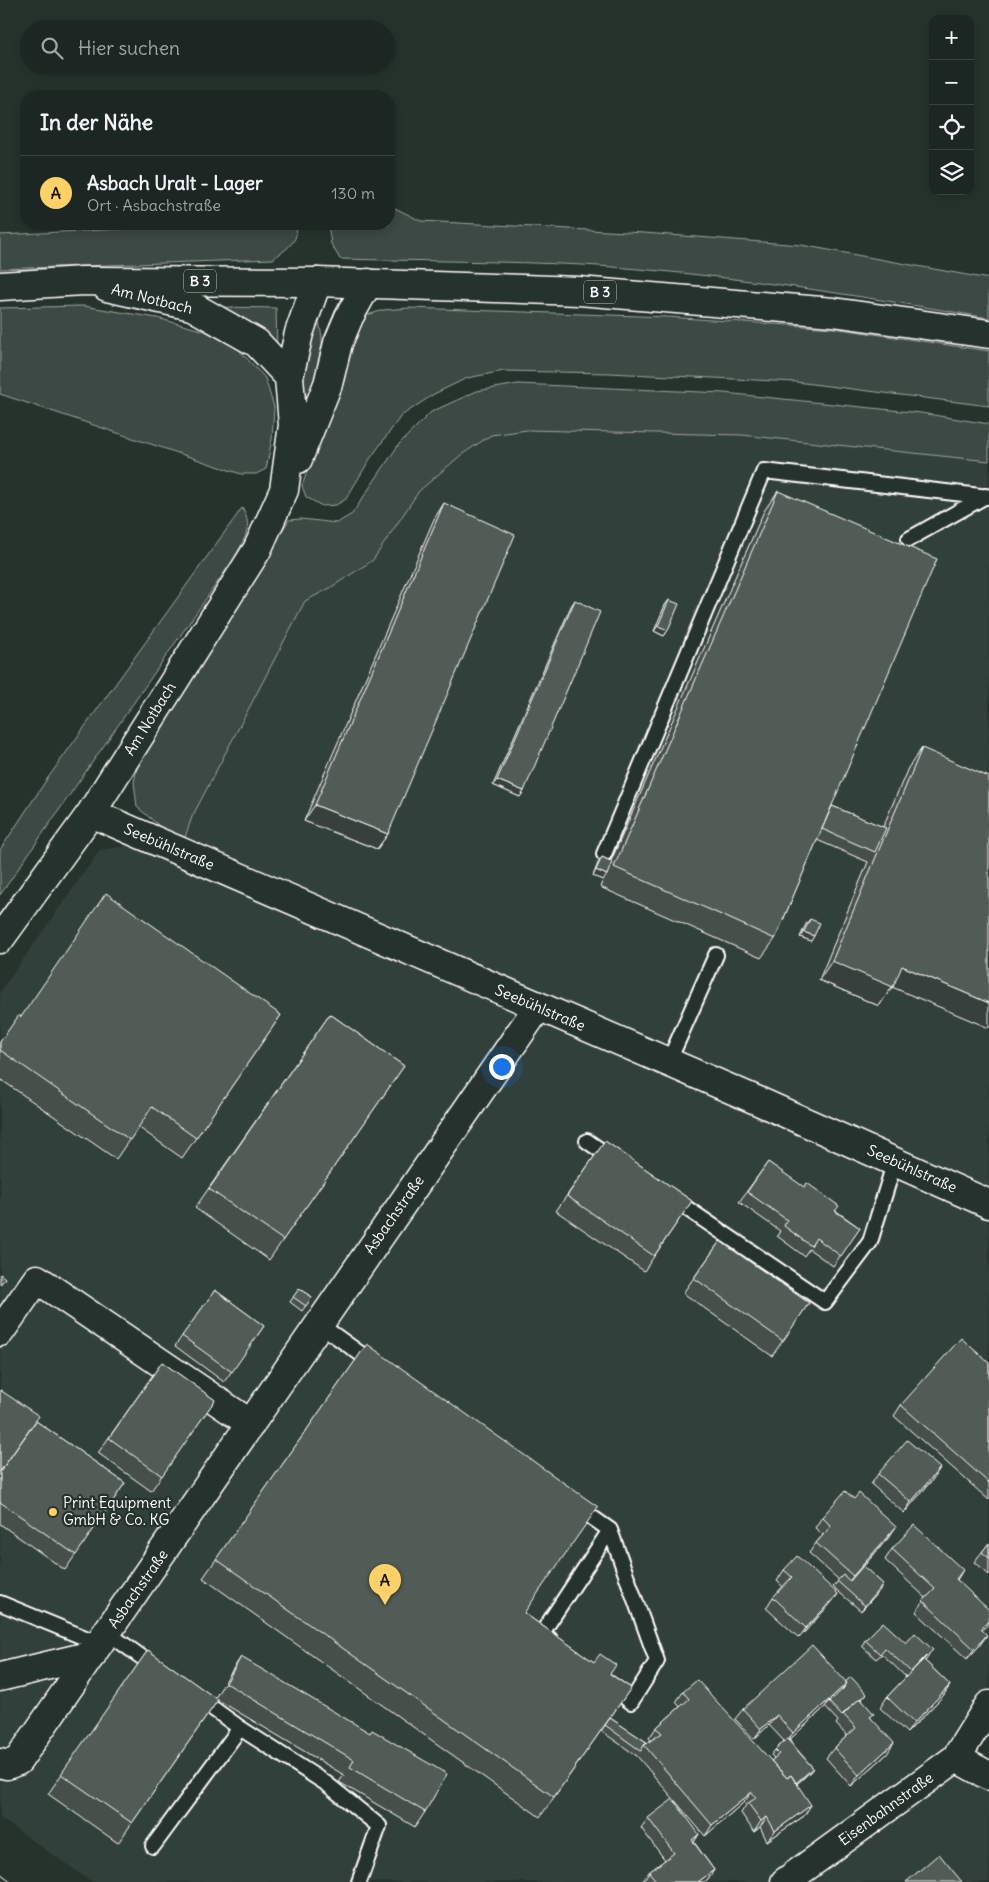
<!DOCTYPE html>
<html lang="de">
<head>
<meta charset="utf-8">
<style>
	body { margin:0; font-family:Delius,sans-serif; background:#29322f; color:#f1f3f6 }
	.controls { position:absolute; right:15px; top:15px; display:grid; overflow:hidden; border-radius:10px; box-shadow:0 2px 12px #0003 }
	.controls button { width:45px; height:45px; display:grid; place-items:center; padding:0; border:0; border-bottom:1px solid #3a4340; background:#1c2622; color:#f1f3f6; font:25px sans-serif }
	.you { position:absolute; left:501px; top:1066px; width:18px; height:18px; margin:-12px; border:4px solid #fff; border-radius:50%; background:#1a73e8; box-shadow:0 0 0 8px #1a73e833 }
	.badge { display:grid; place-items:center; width:32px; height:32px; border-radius:50%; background:#ffd166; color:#111; font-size:16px; font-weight:700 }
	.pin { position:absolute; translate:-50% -41px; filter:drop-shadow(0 1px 2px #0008) }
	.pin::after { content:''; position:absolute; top:26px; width:18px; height:15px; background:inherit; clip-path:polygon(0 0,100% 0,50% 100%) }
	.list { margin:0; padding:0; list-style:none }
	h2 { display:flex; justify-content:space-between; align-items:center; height:65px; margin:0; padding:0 20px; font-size:21px }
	h2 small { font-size:16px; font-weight:400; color:#a0a5a5 }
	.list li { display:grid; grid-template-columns:32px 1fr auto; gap:15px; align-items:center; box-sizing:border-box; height:75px; padding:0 20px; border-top:1px solid #3a4340 }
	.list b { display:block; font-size:19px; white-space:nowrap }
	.list p { margin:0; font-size:16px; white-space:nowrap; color:#a0a5a5 }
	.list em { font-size:16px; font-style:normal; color:#a0a5a5 }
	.icon { flex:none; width:28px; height:28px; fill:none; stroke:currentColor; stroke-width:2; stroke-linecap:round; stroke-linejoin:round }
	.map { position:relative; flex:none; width:989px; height:1882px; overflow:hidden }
	.search { position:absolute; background:#1c2622; box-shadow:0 2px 12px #0003; left:20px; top:20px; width:375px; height:55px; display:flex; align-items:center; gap:12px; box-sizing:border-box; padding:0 18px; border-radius:28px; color:#a0a5a5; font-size:19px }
	.panel { position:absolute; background:#1c2622; box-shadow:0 2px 12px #0003; left:20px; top:90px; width:375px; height:140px; border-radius:20px }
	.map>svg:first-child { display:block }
</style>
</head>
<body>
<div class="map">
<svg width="989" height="1882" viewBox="0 0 989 1882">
	<rect width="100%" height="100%" fill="#26332d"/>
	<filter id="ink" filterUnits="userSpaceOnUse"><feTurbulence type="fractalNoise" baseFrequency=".02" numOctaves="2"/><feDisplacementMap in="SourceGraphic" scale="10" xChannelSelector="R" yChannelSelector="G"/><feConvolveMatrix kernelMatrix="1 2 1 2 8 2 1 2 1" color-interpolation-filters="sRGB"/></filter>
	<g filter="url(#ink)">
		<path fill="#333f3a" d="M527,430l215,5 247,26v1230l-36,59 36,20v112h-897l-92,-64v-826l100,-142 85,-13 7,-20 113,-216 25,-13 43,-28 46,-69 42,-36 30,-20z"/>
		<path fill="#3e4944" stroke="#9ea4a2" d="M389,205l32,16 223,12 157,12 188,34v39c-134,-23 -270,-45 -406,-53 -81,-4 -162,-4 -243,-6l-9,-15 -3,-20h61z
			M166,224h130c4,18 -10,25 -23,35l-273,10v-34l142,-7z
			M83,306l74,12 48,13 33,18 27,29 9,29 -2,32 -6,30 -10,5h-15l-241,-80v-86z
			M220,307l56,1 1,42 -21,-23z
			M409,308l258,9 166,11 156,23v55l-193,-24 -187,-9 -105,-2 -37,7 -33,16 -33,22 -31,43 -24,40 -10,6 -14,1 -16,-9 -4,-11 59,-169 22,-7z
			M318,316l4,21v22l-20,60 2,-74z
			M518,384l206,9 197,20 68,11v37l-247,-26 -215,-5 -36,5 -30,20 -42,36 -46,69 -43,28 -25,13 -113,216 -7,20 -22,-8 -26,-22 -3,-25 6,-28 149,-234 12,-1 36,4 15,-9 47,-70 32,-32 46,-21z
			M242,508c12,19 2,31 -7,49l-235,338v-45l45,-68z"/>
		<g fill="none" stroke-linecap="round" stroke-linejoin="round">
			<defs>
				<path id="lane" d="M909,539l77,-43
					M604,854l160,-383 225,26
					M668,1063l48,-108
					M587,1141l26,18
					M673,1199l152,103 45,-60 25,-81
					M319,1324l57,41
					M577,1507l33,23 47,131 -26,41 -20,-16
					M0,1603l100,41
					M108,1633l50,36
					M550,1639l-8,-6 68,-103
					M197,1697l43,31 87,56 52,42 -20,56
					M153,1846l87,-118"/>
				<path id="street" d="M107,287l85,19 65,37 32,34
					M298,459l30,-75 10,-41 11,-26 19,-34
					M91,813l665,287 233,104
					M0,939l91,-126 166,-263 27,-60 9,-65 -4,-48 10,-44 18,-51
					M0,1332l37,-53 214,145
					M0,1677l92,-22
					M956,1758l33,18
					M0,1763l7,2 11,-4 520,-754
					M785,1882l171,-124 33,-53"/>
				<path id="primary" d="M0,286l83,-5 234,1 262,9 254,21 156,22"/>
			</defs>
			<use href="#lane" stroke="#fff" stroke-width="18"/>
			<use href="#street" stroke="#fff" stroke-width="31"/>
			<use href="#primary" stroke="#fff" stroke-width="31"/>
			<use href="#lane" stroke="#26332d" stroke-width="14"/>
			<use href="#street" stroke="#26332d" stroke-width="28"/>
			<use href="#primary" stroke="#26332d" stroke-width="28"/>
			<defs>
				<path id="rail" d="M0,1876l8,6"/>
			</defs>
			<use href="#rail" stroke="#fff" stroke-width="5.5"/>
			<use href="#rail" stroke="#26332d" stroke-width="4" stroke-dasharray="11" stroke-linecap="butt"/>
		</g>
		<path fill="#464f4b" stroke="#fff" d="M778,491l54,315 51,21 25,-59 14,-20 -30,239 -13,19 -60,-26 49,-118 -51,-22 -42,99 -14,19 -161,-71 3,-7 -10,-4 5,-13 4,-6 9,4 153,-350z
			M444,503l-56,331 -11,15 -73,-28 130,-302z
			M575,600l-51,191 -4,6 -27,-12 78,-179z
			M669,600l-1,30 -4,6 -10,-5 11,-26z
			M810,919l1,22 -11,-4 6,-13z
			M330,1014l74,52 -135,194 -74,-52z
			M281,1015l-99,143 -44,-31 -22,32 -116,-80v-37l21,-26z
			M605,1141l87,60 -48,70 -88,-60z
			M768,1162l92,66 -27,38 -24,-17 -5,7 -27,-20 3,-5 -41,-29z
			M720,1241l89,62 -37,53 -89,-63z
			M299,1289l13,8 -10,14 -12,-9z
			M215,1290l49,36 -40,56 -49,-36z
			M367,1344l157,269 107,75 -91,129 -337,-239z
			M162,1362l53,38 -64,91 -53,-38z
			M989,1363v137l-95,-84 7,-11z
			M0,1390l36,31 89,62 -60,87 -65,-46z
			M878,1474l55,5 -29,34 -33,-29z
			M822,1517l67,20 -26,30 20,17 -22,27 -28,-24 6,-7 -30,-27 7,-10 7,-8 -8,-7z
			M989,1543v32l-15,-13 8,-10z
			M892,1549l71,21 -6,10 30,45 -5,5 -2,15 -13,14 -51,-47 10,-14 -41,-38z
			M784,1570l54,24 -8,10 -31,34 -33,-30 7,-11 10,-10 -6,-6z
			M865,1640l41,3 23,13 -4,5 25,24 -7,11 -36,37 -27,-25 7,-11 19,-20 -24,-23 -6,5 -14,-13z
			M148,1650l67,48 16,-26 10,-15 184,155 -10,15 -76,-45 5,-7 -126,-75 -100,143 -70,-49z
			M845,1682l18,17 -1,1 9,18 16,36 -36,32 -25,-28 8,-10 13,-12 -11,-12 2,-3 -13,-14 -36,33 24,28 -4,5 -12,11 7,32 -37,25 -7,-14 -6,5 -13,-19 5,-8 -2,-3 -39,34 -68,-80 -36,-25 9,-13 38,25 3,-2 -2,-3 7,-10 24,-21 -4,-5 7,-10 88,69 3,-3 -3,-3 4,-5 9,-9 -15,-16 -15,14 -19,-20 8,-10z
			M648,1818l51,16 -5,8 20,28 -7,10 -3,2h-62l7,-10 16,-12 -24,-32z"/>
		<path fill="#39403d" stroke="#fff" d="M658,626l10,4 -4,6 -10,-5z
			M497,780l27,11 -4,6 -27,-12z
			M315,805l73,29 -11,15 -73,-28z
			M596,870l11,5 -4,5 -10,-4z
			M804,932l10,4 -3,5 -11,-4z
			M832,961l70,5 87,37v25l-97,-41 -13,19 -60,-26z
			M940,1468l-7,11 -29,34 7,-11z
			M896,1527l-7,10 -43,49 7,-10z
			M883,1584l-3,6 -19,21 4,-5z
			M838,1594l-8,10 -31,34 7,-10z
			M989,1620v2l-2,3 -13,14 7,-10z
			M987,1635l-7,10 -13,14 7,-10z
			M847,1683l-8,11 -10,8 -4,5 -39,36 7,-10z
			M950,1685l-7,11 -36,37 7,-10z
			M777,1715l-8,10 -15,14 7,-10z
			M894,1743l-7,11 -36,32 8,-11z
			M813,1768l-4,5 -21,18 4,-5z
			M752,1792l-8,10 -39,34 7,-11z
			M811,1805l-7,11 -37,25 8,-10z
			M767,1817l-7,10 -6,5 7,-11z
			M699,1834l-7,11v-5z
			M714,1870l-7,10 -3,2h-6z"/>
		<path fill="#515c57" stroke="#fff" d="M778,491l159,68 -162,380 -161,-72z
			M444,503l71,32 -127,299 -73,-29z
			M575,600l25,12 -76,179 -27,-11z
			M669,600l10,4 -11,26 -10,-4z
			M922,748l67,29v226l-87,-37 -9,21 -61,-26z
			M832,806l54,22 -11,24 -53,-23z
			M602,857l10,5 -5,13 -11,-5z
			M106,893l175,122 -85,123 -44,-31 -22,33 -130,-90v-8l19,-27 2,2z
			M810,919l10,4 -6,13 -10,-4z
			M330,1014l74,52 -121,174 -74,-51z
			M605,1141l87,60 -38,55 -87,-60z
			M768,1162l36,25 3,-4 32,23 -4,5 25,17 -19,28 -25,-18 -5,8 -27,-20 3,-6 -40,-28z
			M720,1241l89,62 -26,38 -89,-63z
			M0,1274l5,4 -5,7z
			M299,1289l13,8 -6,9 -13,-9z
			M215,1290l49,36 -32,46 -50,-36z
			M961,1338l28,25v120l-88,-78z
			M367,1344l231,163 -74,106 70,49 6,-8 16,11 -6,9 21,14 -77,109 -338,-238z
			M162,1362l53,38 -53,76 -53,-38z
			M0,1390l39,26 -39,56z
			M36,1421l89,62 -49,72 -76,-53v-30z
			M907,1440l33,28 -29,34 -33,-28z
			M845,1491l9,8 5,-6 37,34 -43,49 -37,-33 15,-17 -9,-9z
			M914,1525l49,45 -7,9 33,31v10l-8,9 6,6 -13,14 -51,-48 12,-12 -43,-40z
			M989,1543v15l-7,-6z
			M797,1556l41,38 -32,34 -33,-31 19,-20 -8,-7z
			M863,1566l20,18 -18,22 -28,-25 6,-6 7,6z
			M883,1622l23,21 9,-10 18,17 -22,22 -26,-24 -5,6 -15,-14z
			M812,1645l35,38 -54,50 -16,-18 -16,14 -18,-20z
			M148,1650l70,50 -86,123 -71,-49z
			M241,1657l129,76 2,-3 75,44 -22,38 -75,-45 4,-7 -128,-77z
			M923,1659l27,26 -36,38 -27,-26z
			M851,1677l16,17 -6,5 -1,-1 -18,18 -13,-14 14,-13 4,-6 -2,-1z
			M697,1680l90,98 4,-3 20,30 -36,26 -8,-14 -6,4 -13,-18 8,-5 -4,-6 -40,33 -68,-80 18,-12 -6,-5 33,-29 -6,-7z
			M860,1698l14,16 -4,3 24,26 -35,32 -25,-27 22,-20 -13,-14z
			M610,1718l38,25 -4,2 -3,6 -36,-26z
			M787,1739l26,29 -17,15 -5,-8 -4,3 -16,-17 8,-7 -4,-4z
			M673,1799l26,35 -7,6 22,30 -16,12h-41l-8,-10 25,-19 -26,-35z
			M939,1854l23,28h-56z"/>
	</g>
	<circle fill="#ffd166" stroke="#26332d" stroke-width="2" cx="53" cy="1512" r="5"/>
	<g text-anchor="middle" stroke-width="4.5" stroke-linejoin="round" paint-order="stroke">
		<g fill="#26332d" stroke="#bec2c0" stroke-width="1">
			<rect x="184" y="269.5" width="32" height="23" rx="4"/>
			<rect x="584" y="280.5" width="32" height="23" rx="4"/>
		</g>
		<g font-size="14" font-weight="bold" fill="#fff">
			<text x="200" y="286">B 3</text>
			<text x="600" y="297">B 3</text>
		</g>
		<g font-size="15" fill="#fff" stroke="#26332d">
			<text transform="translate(152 299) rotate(14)" y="5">Am Notbach</text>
			<text transform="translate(150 719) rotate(-58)" y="5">Am Notbach</text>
			<text transform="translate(169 847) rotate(23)" y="5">Seebühlstraße</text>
			<text transform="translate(540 1008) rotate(23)" y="5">Seebühlstraße</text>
			<text transform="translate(912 1169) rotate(24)" y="5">Seebühlstraße</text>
			<text transform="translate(394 1215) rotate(-55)" y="5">Asbachstraße</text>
			<text transform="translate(138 1589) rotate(-55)" y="5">Asbachstraße</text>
			<text transform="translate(886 1809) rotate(-36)" y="5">Eisenbahnstraße</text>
		</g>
		<g font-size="15" fill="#fff" stroke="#26332d" text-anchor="start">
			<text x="63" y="1508">Print Equipment<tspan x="63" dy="17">GmbH &amp; Co. KG</tspan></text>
		</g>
	</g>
</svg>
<div class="controls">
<button>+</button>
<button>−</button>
<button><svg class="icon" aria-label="locate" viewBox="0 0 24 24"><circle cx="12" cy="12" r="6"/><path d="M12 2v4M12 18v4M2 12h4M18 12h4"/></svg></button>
<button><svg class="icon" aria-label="layers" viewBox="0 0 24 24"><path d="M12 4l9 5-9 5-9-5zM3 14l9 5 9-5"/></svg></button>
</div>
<div class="you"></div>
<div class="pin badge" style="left:385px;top:1605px">A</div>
<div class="search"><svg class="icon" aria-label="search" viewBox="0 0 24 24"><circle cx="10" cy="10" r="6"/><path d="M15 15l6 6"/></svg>Hier suchen</div>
<section class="panel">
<h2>In der Nähe<small></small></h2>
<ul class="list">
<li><span class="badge">A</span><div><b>Asbach Uralt - Lager</b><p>Ort · Asbachstraße</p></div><em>130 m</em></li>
</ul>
</section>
</div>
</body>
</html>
